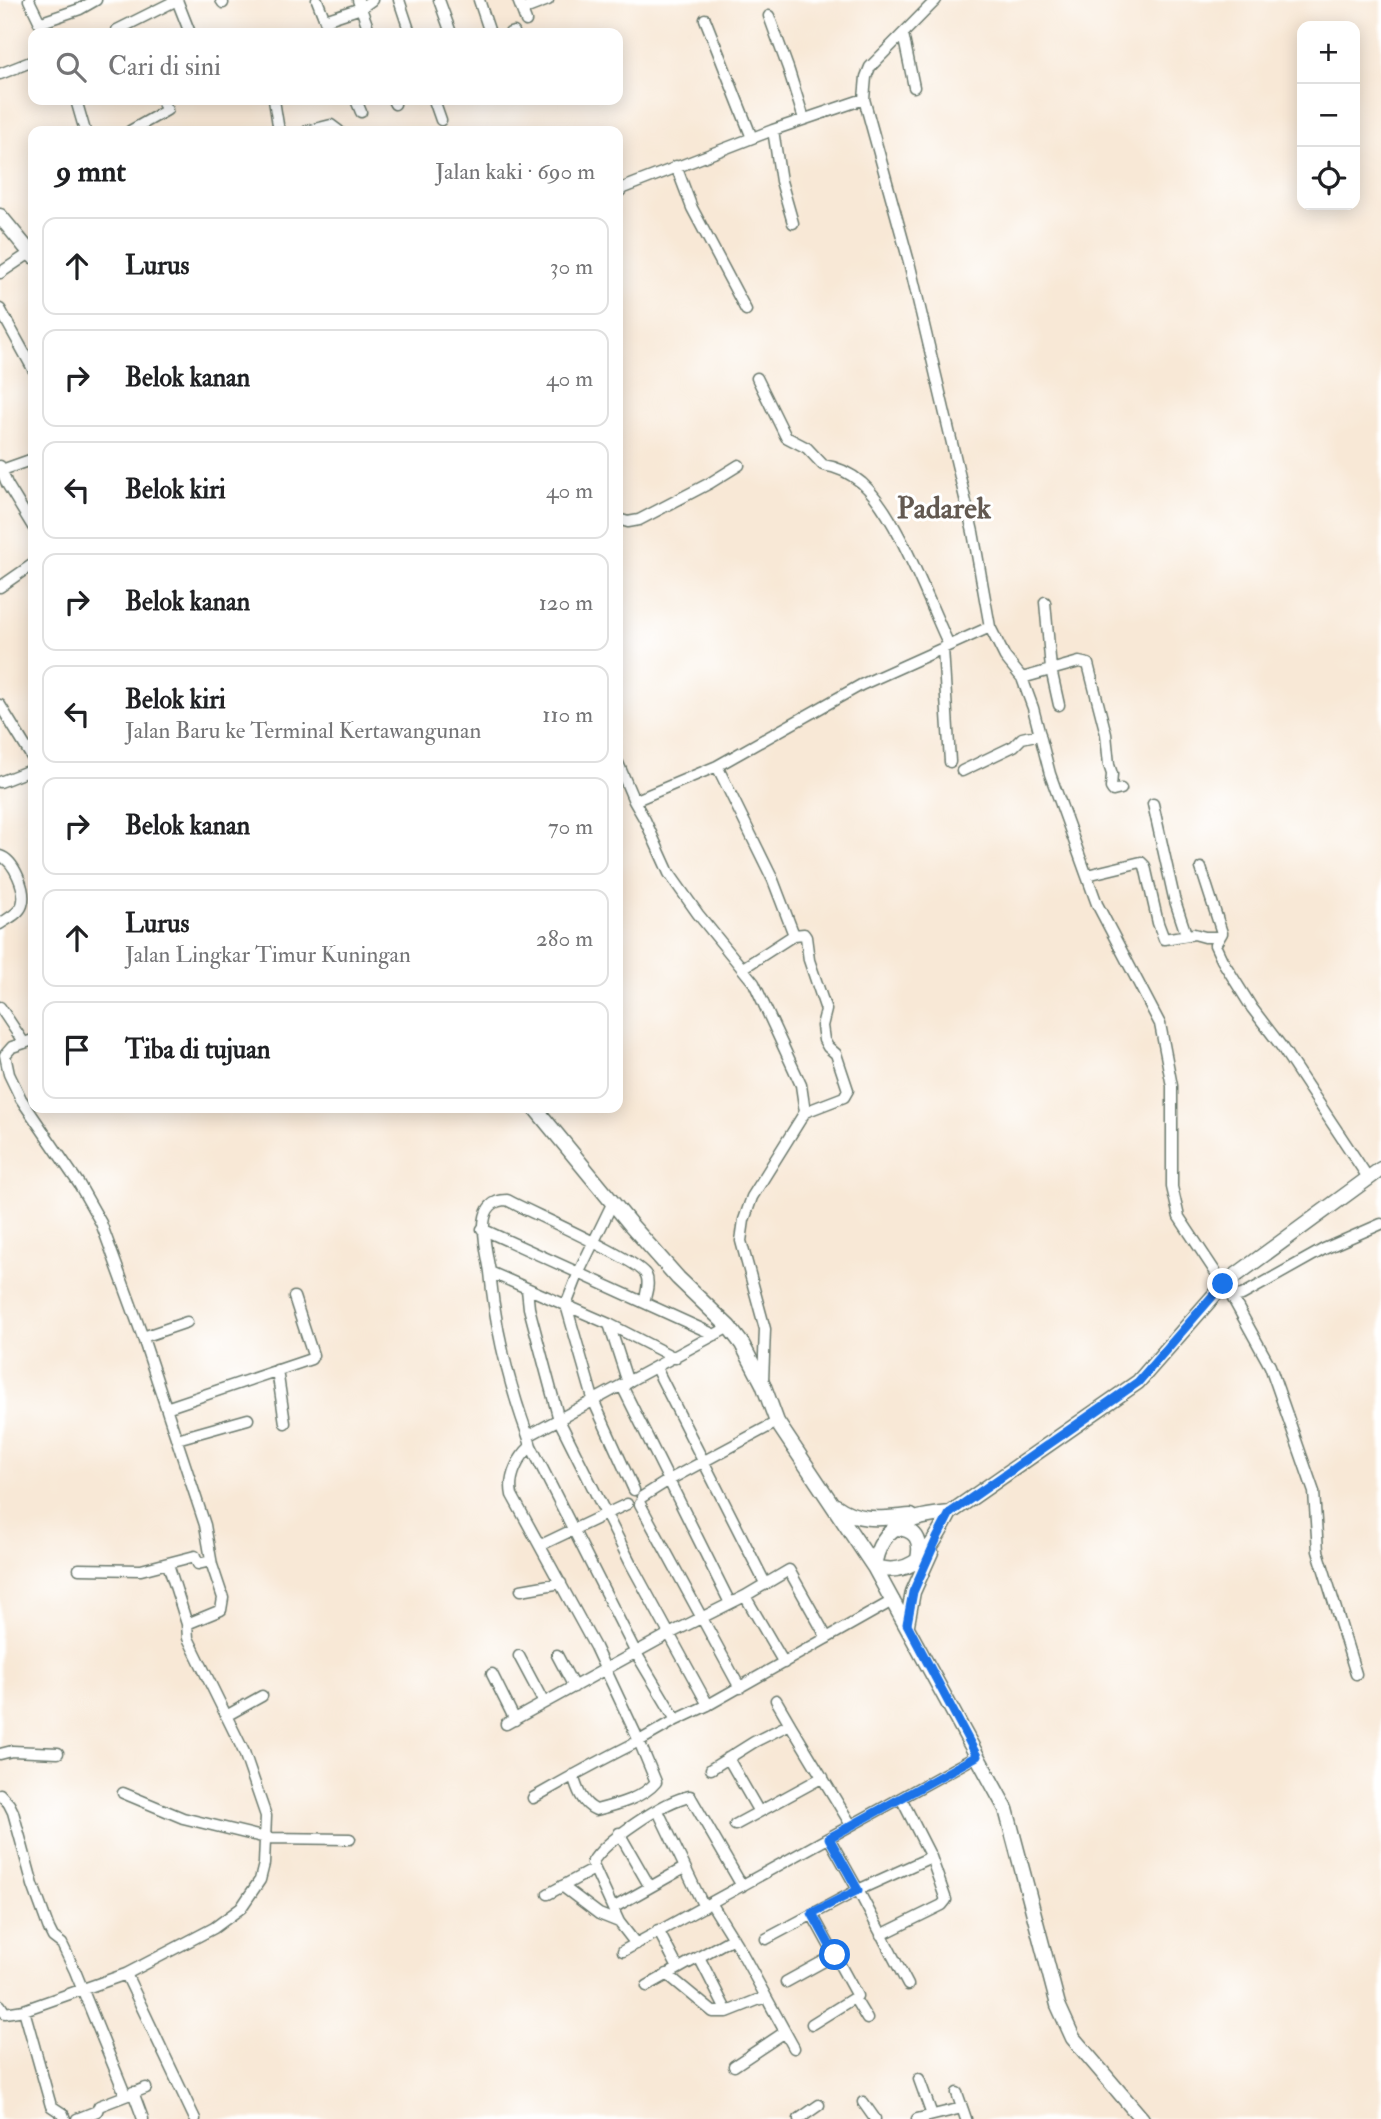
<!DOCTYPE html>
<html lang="id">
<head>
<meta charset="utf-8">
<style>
	body { margin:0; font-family:"IM FELL Double Pica",serif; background:#f6f6f6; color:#202124 }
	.controls { position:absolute; right:21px; top:21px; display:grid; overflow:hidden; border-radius:14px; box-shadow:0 4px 18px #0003 }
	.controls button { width:63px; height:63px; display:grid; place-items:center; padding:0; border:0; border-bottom:2px solid #e0e0e0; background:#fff; color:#202124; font:35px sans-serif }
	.stop { position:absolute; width:21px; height:21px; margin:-16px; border:5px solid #1a73e8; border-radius:50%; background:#fff }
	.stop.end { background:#1a73e8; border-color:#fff; box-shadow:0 2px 7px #0008 }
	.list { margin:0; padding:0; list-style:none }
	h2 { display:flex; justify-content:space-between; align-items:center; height:91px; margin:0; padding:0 28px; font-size:30px }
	h2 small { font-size:23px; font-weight:400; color:#757577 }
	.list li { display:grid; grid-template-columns:46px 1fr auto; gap:21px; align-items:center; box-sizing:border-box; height:98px; margin:0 14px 14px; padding:0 14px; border:2px solid #e0e0e0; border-radius:14px }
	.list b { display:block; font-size:26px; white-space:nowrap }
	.list p { margin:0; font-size:23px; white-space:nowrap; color:#757577 }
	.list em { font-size:23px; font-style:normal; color:#757577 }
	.icon { flex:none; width:38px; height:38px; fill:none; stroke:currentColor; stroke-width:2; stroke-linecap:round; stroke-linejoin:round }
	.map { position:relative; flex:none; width:1381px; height:2119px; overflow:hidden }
	.search { position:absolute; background:#fff; box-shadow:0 4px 18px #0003; left:28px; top:28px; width:595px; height:77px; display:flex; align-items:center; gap:18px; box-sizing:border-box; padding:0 24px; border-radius:14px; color:#757577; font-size:26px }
	.panel { position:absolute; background:#fff; box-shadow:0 4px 18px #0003; left:28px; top:126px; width:595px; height:987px; border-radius:14px }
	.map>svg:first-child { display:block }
</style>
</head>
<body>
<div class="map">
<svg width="1381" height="2119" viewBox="0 0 1381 2119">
	<rect width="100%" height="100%" fill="#fff"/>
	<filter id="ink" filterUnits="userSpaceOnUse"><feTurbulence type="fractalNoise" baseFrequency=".0143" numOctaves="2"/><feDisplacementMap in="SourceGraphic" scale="14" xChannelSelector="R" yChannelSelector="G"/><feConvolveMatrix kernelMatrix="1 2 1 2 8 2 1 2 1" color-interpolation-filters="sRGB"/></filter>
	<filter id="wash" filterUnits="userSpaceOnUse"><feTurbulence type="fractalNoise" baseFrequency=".00686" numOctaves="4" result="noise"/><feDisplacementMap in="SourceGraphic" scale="28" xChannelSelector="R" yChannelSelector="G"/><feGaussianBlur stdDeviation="1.57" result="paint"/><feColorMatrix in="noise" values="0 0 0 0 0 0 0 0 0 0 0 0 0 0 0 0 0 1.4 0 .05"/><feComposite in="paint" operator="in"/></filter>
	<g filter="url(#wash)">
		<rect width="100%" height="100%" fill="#f8e8d6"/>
	</g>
	<g filter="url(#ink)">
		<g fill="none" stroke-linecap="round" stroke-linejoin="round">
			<defs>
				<path id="minor" d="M29,0l16,33
					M177,0l13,33
					M221,0l2,3
					M317,0l13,33
					M358,0l12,33
					M399,0l11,33
					M439,0l12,33
					M479,0l11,33
					M518,0l8,21
					M522,10l26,-10
					M769,16l19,52 16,51
					M705,19l47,119
					M325,20l36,-12 11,-8
					M39,23l41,-14 16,-9
					M117,30l60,-30
					M510,33l4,-1
					M903,34l11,53
					M0,74l33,-13
					M76,100l9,31
					M274,100l5,31
					M356,100l5,12
					M393,100l2,4
					M434,100l7,20
					M773,130l8,51 12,42
					M130,131l37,-21 -6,-10
					M307,131l24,-6 8,6
					M676,166l16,42 54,102
					M618,193l5,-5 150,-58 91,-31 2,-22 4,-10 66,-67
					M0,273l33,-22
					M0,309l33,60
					M757,378l29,59 21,11 16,17c15,2 27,8 39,18 35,31 66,118 87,162
					M0,466l7,18 26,43
					M2,470l31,-11
					M618,519l10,3 11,-2 71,-37 29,-18
					M0,587l33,-23
					M1045,602l6,67 8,36
					M990,627l15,30 17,21 11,30 17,66 47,130 63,120 12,62v101l7,30 53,80 38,69 44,126 4,59 38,123
					M943,648l7,114
					M1022,678l57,-16 9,2 18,70 3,31 3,9 -1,14 2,3 8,-2
					M0,705l33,54
					M618,763l16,38 83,-35 144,-81 129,-58 -17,-95 -64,-270 -45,-163
					M717,766l56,114 21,55 -51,33
					M962,771l52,-25 8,-8 18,-4
					M0,782l33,-13
					M634,801l11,19 24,53 29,41 56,69 47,102 4,27 -53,85 -8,23 -3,21 24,88 -2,52
					M1153,804l21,94 12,36
					M0,856c14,4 27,35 22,49 -3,9 -15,14 -22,19
					M1201,868l21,65 -7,12 7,15 30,48 29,38 88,133
					M1087,875l54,-13 4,4 13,57 6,16 30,-5 11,3h13
					M794,935l10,-1 2,3 3,23 17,50 -4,16 2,14 4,7 8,7 12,36 -4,7 -39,15
					M0,1007l24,36
					M613,1202l-34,70 -13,33 28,97 40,88
					M482,1229l233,106
					M490,1272c-3,-21 -19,-72 17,-72 20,11 134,61 139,75 4,8 0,19 -2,27
					M527,1289l2,19 30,112 72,144 77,141
					M1232,1297l10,-2 82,-46 57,-25
					M609,1324l19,59
					M729,1327l-201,109 3,10c-13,12 -23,31 -19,49l83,152 44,94 37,-21 32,-15 186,-105
					M143,1337l44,-15
					M656,1368l109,215
					M277,1370l8,53
					M622,1386l108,217
					M166,1408l145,-49 2,-4 -19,-58
					M528,1436c-19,-52 -33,-109 -38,-164l119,52 66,34
					M177,1439l71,-20
					M531,1446l105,207 40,67
					M642,1497l27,-17 108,-58
					M640,1504l100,184
					M541,1545l86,-41
					M168,1564l19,60
					M79,1569l62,1 54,-14 3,8 13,-3
					M521,1590l40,-7
					M745,1596l39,67
					M557,1655l17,32
					M519,1656l25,47
					M492,1674l23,46
					M776,1700l14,24
					M226,1716l36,-20
					M506,1724l163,-90 76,-38 44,-26 38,68
					M0,1754l12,-3 46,2
					M728,1758l31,54 64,-35
					M711,1769l43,-27 36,-18 61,101
					M123,1793l60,25 83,20 84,1
					M0,1794l9,10 4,8 20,73 16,44 4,8 9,7 13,27 50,123
					M533,1798c35,-20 70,-39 106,-57l17,41c-13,16 -40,23 -60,28 -14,-6 -19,-21 -23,-35
					M901,1798l30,59 -73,33 50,95
					M658,1811l46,96
					M735,1825l24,-13
					M619,1833l31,54
					M562,1886l37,28 20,8
					M548,1894l46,-25
					M711,1903l31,50 52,95
					M613,1908l71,-40
					M658,1930l20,38
					M881,1935l61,-30 4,-5 -15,-43
					M766,1939l92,-49 -29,-52
					M636,1944l-17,-22 -27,-59c12,-22 74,-63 98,-67l52,90
					M623,1951l354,-195
					M699,1957l28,55
					M126,1974l69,145
					M667,1974l46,38h14l38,-15
					M786,1982l49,-27
					M647,1986l86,-48
					M855,1999l12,20
					M0,2005l5,8 19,-3 102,-36 88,-46 27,-20 19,-28 4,-16 2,-48 -22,-64 -56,-114 -1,-14 34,-14 2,-12 -11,-33 -7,-40 -63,-190 -41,-112 -22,-39 -58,-85 -12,-25 -4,-19 7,-8 21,-7
					M24,2010l27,96 12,8 2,5
					M812,2024l45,-28 -45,-82
					M734,2066l51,-34
					M919,2079l13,36
					M133,2092l10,27
					M957,2093l9,26
					M863,2102l12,17
					M77,2119l20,-8 2,-5 47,-18
					M799,2119l20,-14
					M917,2119l45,-11"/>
				<path id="major" d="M0,216l33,40
					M535,1108l96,117 47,53 51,49 13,17 21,40 14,38 97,145 132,242 52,196 15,33 69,81
					M836,1506c23,17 48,12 75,10
					M950,1513c-38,4 -70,10 -76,54 43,12 58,-21 76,-54l188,-131 86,-98 157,-115
					M896,1528c20,1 26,12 22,31
					M907,1624l6,-32 18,-40"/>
			</defs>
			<use href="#minor" stroke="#6b796d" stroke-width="13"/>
			<use href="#major" stroke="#6b796d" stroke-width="17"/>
			<use href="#minor" stroke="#fff" stroke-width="10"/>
			<use href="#major" stroke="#fff" stroke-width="14"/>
		</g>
	</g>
	<g fill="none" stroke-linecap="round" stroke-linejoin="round" filter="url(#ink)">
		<path stroke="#1a73e8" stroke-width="9" d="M835,1955l-23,-42 46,-23 -29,-52 148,-82 -70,-132 6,-32 24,-54 13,-25 188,-131 85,-98"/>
	</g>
	<g text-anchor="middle" stroke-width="6" stroke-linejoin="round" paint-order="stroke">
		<g font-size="30" font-weight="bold" fill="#635951" stroke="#fff">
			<text x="944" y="518">Padarek</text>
		</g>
	</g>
</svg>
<div class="controls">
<button>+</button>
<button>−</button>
<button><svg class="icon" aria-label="locate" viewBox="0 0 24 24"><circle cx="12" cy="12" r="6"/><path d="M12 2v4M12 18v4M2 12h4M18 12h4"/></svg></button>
</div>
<div class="stop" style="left:835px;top:1955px"></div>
<div class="stop end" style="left:1223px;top:1284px"></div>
<div class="search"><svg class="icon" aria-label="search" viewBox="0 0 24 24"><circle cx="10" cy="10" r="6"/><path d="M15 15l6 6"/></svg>Cari di sini</div>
<section class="panel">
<h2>9 mnt<small>Jalan kaki · 690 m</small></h2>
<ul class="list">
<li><svg class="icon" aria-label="ahead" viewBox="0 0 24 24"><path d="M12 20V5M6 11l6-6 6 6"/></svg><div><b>Lurus</b></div><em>30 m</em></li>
<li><svg class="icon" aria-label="right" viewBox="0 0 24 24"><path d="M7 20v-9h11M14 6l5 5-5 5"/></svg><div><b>Belok kanan</b></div><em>40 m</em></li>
<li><svg class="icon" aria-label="left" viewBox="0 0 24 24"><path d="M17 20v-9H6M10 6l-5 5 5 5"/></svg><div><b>Belok kiri</b></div><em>40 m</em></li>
<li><svg class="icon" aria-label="right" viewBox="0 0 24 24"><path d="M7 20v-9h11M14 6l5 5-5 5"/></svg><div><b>Belok kanan</b></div><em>120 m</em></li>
<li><svg class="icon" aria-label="left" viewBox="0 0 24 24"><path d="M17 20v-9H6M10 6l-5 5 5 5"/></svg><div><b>Belok kiri</b><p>Jalan Baru ke Terminal Kertawangunan</p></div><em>110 m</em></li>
<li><svg class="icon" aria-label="right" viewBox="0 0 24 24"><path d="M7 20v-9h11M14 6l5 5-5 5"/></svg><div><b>Belok kanan</b></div><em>70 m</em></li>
<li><svg class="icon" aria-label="ahead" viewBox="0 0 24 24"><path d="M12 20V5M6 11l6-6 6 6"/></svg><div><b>Lurus</b><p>Jalan Lingkar Timur Kuningan</p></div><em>280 m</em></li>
<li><svg class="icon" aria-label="arrive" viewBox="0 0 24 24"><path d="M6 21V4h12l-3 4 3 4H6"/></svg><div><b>Tiba di tujuan</b></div></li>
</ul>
</section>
</div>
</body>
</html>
